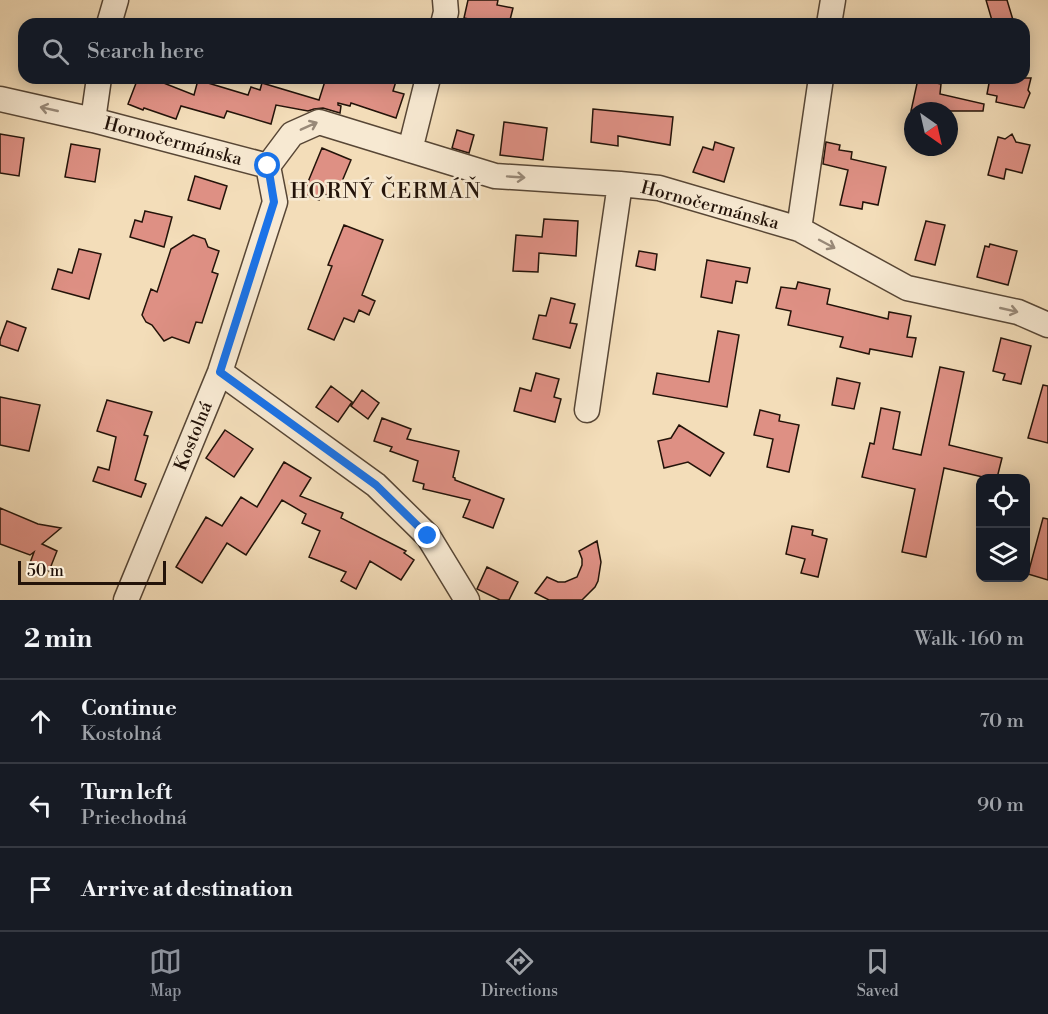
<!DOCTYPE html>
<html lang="en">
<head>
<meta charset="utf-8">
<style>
	body { margin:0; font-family:"Libre Bodoni",serif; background:#20242c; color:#f1f3f6 }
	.controls { position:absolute; right:18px; bottom:18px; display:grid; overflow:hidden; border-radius:12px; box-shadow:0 3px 15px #0003 }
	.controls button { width:54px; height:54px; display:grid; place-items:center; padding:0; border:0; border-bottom:2px solid #363941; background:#171b24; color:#f1f3f6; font:30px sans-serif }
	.compass { position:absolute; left:904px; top:102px; width:54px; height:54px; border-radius:50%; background:#171b24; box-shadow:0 3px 15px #0003; rotate:146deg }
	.scale { position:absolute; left:18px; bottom:15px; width:148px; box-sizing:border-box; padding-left:6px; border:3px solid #231309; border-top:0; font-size:16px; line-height:21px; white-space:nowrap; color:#231309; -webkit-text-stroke:4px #f7e9d2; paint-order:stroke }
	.stop { position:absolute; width:18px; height:18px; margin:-14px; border:4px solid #1a73e8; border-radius:50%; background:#fff }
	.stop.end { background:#1a73e8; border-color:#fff; box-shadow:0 2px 6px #0008 }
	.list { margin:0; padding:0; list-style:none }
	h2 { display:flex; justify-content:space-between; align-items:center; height:78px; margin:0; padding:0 24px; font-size:26px }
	h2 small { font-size:20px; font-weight:400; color:#9ea1a6 }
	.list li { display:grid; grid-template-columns:39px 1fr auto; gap:18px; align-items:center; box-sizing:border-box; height:84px; padding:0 24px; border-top:2px solid #363941 }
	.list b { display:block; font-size:22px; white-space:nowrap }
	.list p { margin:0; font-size:20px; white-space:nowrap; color:#9ea1a6 }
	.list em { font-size:20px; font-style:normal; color:#9ea1a6 }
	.icon { flex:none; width:33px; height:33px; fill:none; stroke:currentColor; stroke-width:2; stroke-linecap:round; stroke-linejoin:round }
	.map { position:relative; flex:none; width:1048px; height:600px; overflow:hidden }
	.search { position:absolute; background:#171b24; box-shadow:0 3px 15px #0003; left:18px; right:18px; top:18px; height:66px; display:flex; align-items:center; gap:15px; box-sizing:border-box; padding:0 21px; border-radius:18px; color:#9ea1a6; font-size:22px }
	.sheet { height:330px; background:#171b24 }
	nav { display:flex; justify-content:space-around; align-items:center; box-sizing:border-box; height:84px; border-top:2px solid #363941; background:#171b24; font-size:16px; color:#9ea1a6 }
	nav a { display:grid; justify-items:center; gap:3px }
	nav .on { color:#8c9099 }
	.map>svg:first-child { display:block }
</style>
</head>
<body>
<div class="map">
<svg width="1048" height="600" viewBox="0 0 1048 600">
	<rect width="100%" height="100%" fill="#f3ddb9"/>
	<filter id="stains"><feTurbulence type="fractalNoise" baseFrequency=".00333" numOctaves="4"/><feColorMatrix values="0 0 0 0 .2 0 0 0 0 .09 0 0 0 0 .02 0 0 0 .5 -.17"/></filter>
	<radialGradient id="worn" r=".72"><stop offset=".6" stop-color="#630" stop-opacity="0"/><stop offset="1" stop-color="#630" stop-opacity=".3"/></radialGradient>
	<path fill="#de9084" stroke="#231309" stroke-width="1.5" d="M468,0h30l-1,5 16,3 -4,16h-17l-28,-6z
		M986,0h21l6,20 -20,4z
		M138,78h13l43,17 4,-15 50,15 3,-8 9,3 2,-7 57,17 7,-22h71l-4,13 11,3 -8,24 -45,-15 -1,3 -12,-3v2l3,1 -1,7 -17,-5 -9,1 -6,2 -32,-6 -5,19 -44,-13 -3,7 -43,-12 -5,13 -32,-11 -1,2 -15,-6z
		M990,78h41l-3,12 2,3 -6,15 -28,-6 1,-6 -10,-2z
		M918,79l23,5 -1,10 44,10 -1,7h-72z
		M593,109l80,8 -3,28 -52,-9v10l-27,-4z
		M504,122l43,6 -4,32 -43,-5z
		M457,130l17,5 -5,18 -17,-5z
		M0,134l24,4 -5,38 -19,-3z
		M1012,134l4,8 14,3 -8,28 -16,-4 -2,10 -16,-4 10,-38 7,2z
		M715,142l19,6 -10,34 -31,-10 10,-25 10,3z
		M826,142l14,3 -1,5 13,2 -1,7 35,8 -8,38 -15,-3 -1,7 -22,-4 8,-35 -25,-6z
		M71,144l29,5 -5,33 -30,-5z
		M322,148l29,12 -16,38 -13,-5 -3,7 -16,-6z
		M195,176l32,10 -7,23 -32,-9z
		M145,211l27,6 -8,30 -34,-10 5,-17 7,2z
		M544,219l34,2 -2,35 -37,-3 -1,19 -25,-1 3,-36 26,2z
		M926,221l19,4 -10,40 -20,-5z
		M344,225l39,15 -21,55 13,6 -6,14 -10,-5 -5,12 -10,-4 -10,22 -26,-11 24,-63 -4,-1z
		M193,235l12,4 3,8 11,4 -7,21 6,2 -16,49 -6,-1 -7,21 -17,-6 -8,4 -12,-16 -6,-3 -4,-7 9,-26 6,3 14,-43z
		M990,244l27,7 -9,34 -31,-8 8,-31 4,1z
		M79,249l22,5 -12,45 -37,-10 6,-20 14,4z
		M639,251l18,3 -2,16 -19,-4z
		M707,260l43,8 -3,15 -11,-2 -4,22 -31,-6z
		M798,282l32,7 -3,15 61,15 1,-7 22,4 -4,21 9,1 -4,19 -42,-8 -1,5 -29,-7 3,-10 -55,-12 3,-14 -15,-3 5,-21 15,2z
		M551,298l24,6 -5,19 7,1 -7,24 -37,-9 6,-24 7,1z
		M7,321l19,7 -8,23 -18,-6v-5z
		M718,331l21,4 -12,72 -74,-13 4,-21 52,9z
		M1001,338l30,8 -10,38 -18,-4 2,-6 -12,-3z
		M940,367l24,5 -15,73 53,13 -5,20h-10l-43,-10 -18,89 -24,-5 13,-63 -53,-12 8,-34 4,1 7,-36 19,4 -7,37 28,6z
		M536,373l23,6 -5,18 7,2 -6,23 -41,-11 6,-23 11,3z
		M837,378l23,5 -6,26 -22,-4z
		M1043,385l5,1v57l-20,-5z
		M331,386l21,16 -14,20 -22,-15z
		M362,390l17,13 -11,16 -17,-13z
		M0,397l40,8 -11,46 -29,-6z
		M107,400l45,12 -8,23 4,1 -13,44 11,4 -5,13 -48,-16 5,-14 11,3 7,-33 -19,-6z
		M760,410l20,5 -1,6 20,4 -10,47 -22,-5 6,-28 -19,-4z
		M382,418l29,11 -4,10 52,12 -6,26 2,1v2l49,19 -11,29 -30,-11 7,-17 -47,-11 1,-5 -11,-3 5,-20 -28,-10 2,-4 -18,-6z
		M679,425l45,28 -14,23 -22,-14 -24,6 -6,-27 13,-3z
		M225,430l28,19 -19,28 -28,-19z
		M284,462l27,16 -11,18 43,17 -2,5 65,33 -2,2 10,7 -13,20 -31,-19 -14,28 -15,-8 5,-9 -37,-15 11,-26 -18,-8 4,-9 -24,-14 -36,55 -19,-12 -25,40 -26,-16 30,-50 16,9 19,-29 16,10z
		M0,508l38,16 23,4 -19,16 15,7 -8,20 -19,-8 4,-11 -4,3 -30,-11z
		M1043,518l5,1v61l-20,-6z
		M792,526l21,4 -1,5 15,4 -9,38 -17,-4 4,-14 -19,-5z
		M597,541l4,21 -3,19 -3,6 -13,13h-33l-14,-7 12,-16 11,5h7l12,-5 5,-12v-6l-3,-8z
		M487,567l31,15 -9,18h-9l-23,-11z"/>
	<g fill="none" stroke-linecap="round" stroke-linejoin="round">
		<defs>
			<path id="minor" d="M109,24l7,-24
				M443,24l3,-12 -1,-12
				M829,24l4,-24
				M0,99l93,21 175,46
				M93,120l6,-42
				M410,150l18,-72
				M268,166l24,-32 27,-12 176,54 125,8 39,4 140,41 108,59 111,24 30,13
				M799,229l22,-151
				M220,372l156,113 52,51 39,64
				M587,410l33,-226
				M126,600l94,-228 55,-170 -7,-36"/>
		</defs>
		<use href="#minor" stroke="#574635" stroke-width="27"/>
		<use href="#minor" stroke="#f7e9d2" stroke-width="24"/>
	</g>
	<defs><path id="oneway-shaft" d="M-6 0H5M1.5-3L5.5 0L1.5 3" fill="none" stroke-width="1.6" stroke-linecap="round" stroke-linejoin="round" transform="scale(1.5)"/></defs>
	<g stroke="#988978">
		<use href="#oneway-shaft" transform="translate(49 109) rotate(-167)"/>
		<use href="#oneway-shaft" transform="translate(309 126) rotate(-24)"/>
		<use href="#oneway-shaft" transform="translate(516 177) rotate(4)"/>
		<use href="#oneway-shaft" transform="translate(827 244) rotate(28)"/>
		<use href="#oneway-shaft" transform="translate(1009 310) rotate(13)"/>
	</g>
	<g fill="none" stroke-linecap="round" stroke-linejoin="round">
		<path stroke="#1a73e8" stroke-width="8" d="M268,166l6,36 -54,170 156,113 52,51"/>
	</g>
	<g text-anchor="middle" stroke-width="5" stroke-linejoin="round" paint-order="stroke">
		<g font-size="18" fill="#231309" stroke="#f7e9d2">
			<text transform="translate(173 141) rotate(15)" y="6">Hornočermánska</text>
			<text transform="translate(710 205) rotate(15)" y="6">Hornočermánska</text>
			<text transform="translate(193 436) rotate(-68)" y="6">Kostolná</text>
		</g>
		<g font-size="21" letter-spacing="1.5" fill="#231309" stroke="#f7e9d2">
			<text x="386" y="198">HORNÝ ČERMÁŇ</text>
		</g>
	</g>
	<rect width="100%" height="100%" filter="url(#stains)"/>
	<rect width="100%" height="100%" fill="url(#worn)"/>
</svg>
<div class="controls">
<button><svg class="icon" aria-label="locate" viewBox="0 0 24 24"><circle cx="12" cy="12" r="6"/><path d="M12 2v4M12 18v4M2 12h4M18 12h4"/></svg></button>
<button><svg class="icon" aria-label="layers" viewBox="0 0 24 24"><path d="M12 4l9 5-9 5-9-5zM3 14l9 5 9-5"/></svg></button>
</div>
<svg class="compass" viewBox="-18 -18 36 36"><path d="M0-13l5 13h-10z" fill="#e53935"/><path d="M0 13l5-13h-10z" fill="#9ea1a6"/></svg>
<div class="scale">50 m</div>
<div class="stop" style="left:268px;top:166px"></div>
<div class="stop end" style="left:428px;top:536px"></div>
<div class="search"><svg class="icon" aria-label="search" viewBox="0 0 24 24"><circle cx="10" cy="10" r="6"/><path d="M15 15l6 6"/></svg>Search here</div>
</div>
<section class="sheet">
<h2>2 min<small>Walk · 160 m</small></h2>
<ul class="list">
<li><svg class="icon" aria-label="ahead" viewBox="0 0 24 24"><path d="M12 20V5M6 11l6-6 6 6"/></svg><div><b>Continue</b><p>Kostolná</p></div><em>70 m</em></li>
<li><svg class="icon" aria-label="left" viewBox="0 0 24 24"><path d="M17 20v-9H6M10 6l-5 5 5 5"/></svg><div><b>Turn left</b><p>Priechodná</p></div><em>90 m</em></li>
<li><svg class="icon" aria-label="arrive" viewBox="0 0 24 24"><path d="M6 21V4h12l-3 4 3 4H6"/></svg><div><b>Arrive at destination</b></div></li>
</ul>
</section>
<nav>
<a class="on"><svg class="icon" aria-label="map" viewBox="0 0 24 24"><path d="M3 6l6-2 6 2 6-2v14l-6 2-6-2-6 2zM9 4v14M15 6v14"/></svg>Map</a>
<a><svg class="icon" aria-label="directions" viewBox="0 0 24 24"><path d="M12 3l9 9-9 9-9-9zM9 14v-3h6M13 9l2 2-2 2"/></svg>Directions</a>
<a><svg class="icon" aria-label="saved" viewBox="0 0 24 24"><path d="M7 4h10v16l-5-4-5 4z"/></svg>Saved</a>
</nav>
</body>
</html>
